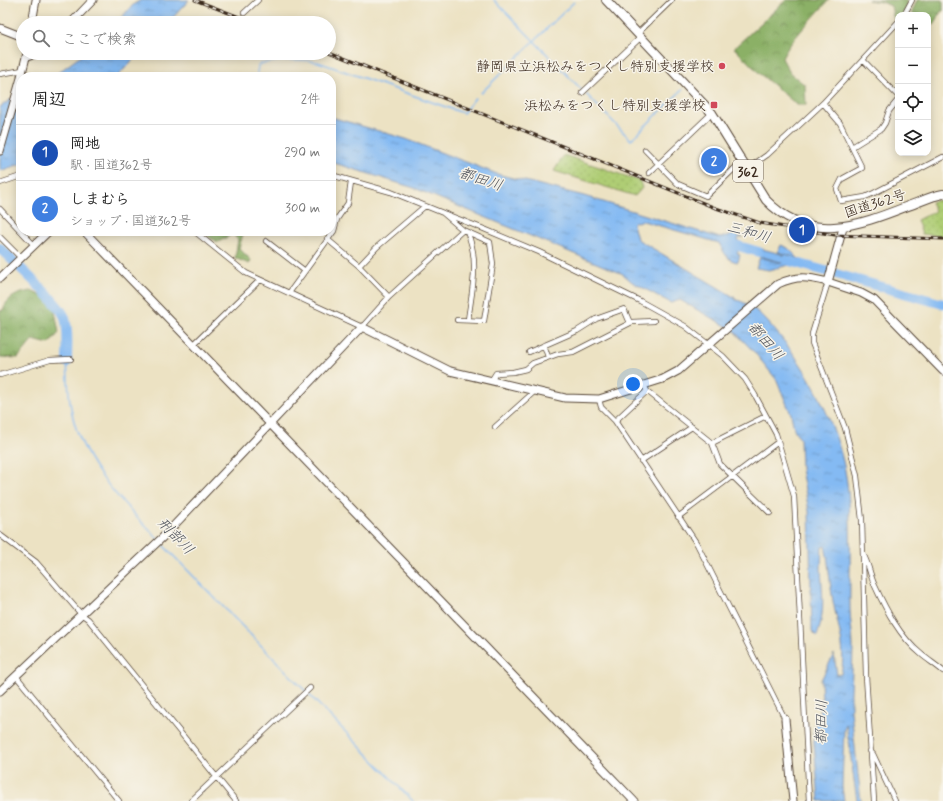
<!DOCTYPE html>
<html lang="ja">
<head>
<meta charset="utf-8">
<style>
	body { margin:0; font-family:Mynerve,"Klee One",sans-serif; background:#f2f2f2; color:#222 }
	.controls { position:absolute; right:12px; top:12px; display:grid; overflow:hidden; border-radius:8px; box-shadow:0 2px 10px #0003 }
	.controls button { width:36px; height:36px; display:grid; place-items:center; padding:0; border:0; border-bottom:1px solid #e0e0e0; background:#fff; color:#222; font:20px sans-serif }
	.you { position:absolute; left:633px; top:384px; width:14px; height:14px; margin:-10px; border:3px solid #fff; border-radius:50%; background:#1a73e8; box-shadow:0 0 0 6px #1a73e833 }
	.badge { display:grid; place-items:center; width:26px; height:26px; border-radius:50%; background:#d1495b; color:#fff; font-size:13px; font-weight:700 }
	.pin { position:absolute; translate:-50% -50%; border:2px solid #fff; box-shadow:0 1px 4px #0006 }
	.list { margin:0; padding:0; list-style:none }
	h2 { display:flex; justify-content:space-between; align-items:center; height:52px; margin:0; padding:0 16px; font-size:17px }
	h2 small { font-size:13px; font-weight:400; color:#767676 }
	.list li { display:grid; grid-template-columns:26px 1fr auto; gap:12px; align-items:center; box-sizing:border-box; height:56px; padding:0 16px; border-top:1px solid #e0e0e0 }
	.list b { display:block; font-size:15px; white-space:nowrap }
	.list p { margin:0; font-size:13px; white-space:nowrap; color:#767676 }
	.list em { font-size:13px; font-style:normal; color:#767676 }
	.icon { flex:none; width:22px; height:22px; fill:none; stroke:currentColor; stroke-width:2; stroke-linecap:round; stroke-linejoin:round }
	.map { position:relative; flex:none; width:943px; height:801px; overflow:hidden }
	.search { position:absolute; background:#fff; box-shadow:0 2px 10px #0003; left:16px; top:16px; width:320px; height:44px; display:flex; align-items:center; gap:10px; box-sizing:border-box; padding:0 14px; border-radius:22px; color:#767676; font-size:15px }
	.panel { position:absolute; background:#fff; box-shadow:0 2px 10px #0003; left:16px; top:72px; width:320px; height:164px; border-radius:16px }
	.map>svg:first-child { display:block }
</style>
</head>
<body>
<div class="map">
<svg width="943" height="801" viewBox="0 0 943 801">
	<defs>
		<pattern id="grass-dots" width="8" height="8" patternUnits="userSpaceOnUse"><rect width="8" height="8" fill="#afcd74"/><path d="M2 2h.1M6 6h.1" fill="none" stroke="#97b064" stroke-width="1.8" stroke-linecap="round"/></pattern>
		<pattern id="forest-crowns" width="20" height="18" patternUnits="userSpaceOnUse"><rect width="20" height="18" fill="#8bb066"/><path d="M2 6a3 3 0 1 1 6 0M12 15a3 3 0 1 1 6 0" fill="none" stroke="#738f53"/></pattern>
		<pattern id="water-ripples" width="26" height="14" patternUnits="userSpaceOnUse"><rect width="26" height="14" fill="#84baf3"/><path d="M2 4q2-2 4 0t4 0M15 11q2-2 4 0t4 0" fill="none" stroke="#6d97c4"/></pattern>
	</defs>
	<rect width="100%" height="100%" fill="#f7f3e8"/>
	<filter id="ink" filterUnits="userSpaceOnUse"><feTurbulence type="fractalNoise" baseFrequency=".025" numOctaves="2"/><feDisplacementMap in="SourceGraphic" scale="8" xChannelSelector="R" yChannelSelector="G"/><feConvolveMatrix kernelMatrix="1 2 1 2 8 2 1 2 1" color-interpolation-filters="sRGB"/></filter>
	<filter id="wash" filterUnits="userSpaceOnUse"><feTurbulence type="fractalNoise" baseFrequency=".012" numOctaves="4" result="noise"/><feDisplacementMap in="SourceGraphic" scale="16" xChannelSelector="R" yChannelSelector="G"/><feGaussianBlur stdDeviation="0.9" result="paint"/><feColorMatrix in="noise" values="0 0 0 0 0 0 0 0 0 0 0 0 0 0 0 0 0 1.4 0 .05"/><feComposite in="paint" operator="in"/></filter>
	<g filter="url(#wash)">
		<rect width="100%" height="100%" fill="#ece2c3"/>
		<path fill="url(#grass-dots)" stroke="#757c49" d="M564,155l76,26 2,7 -7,8 -81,-25z
			M943,199v37l-21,-2 -5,-14 18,-9 -4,-9z"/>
		<path fill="url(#forest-crowns)" stroke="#636d42" d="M786,0h43c-15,17 -38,39 -47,58l8,15 15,12 1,20h-9l-38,-32 -25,-25z
			M868,0h39c1,6 -1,11 -5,15h-4v3l-4,2 -3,-14 -9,-4z
			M917,0h26v11h-2l-6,13 -7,-1v-8h-15l-1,-3z
			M202,231h40l1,3 -4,14 12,12 -2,4 -14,-6 3,-18 -5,-6 -15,8 -6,-3z
			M31,291l22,10 6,32 -10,11 -16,-4 -15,18 -18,-1v-46l3,-1c4,-13 15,-17 28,-19z"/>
		<path fill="url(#water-ripples)" stroke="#607288" d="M141,0h48l-21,23h-52l18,-19z
			M85,53h54l-22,24h-65z
			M21,92v72l-21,7v-64z
			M331,117l75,22 91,35 87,22 136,42 15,-4 8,3h-4l-1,4 4,2 -5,10 3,2 -2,7c-11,-1 -14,-10 -19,-19l-76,-22 -8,1 -2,2 4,15 97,58 2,3c17,3 32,22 43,35 30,36 53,81 64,126 11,46 6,101 7,148 0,13 3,25 3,38 0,22 -3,43 -2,64 3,30 7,60 10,90h-4l-11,-77 -2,6 -2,57 2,14h-25l-6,-69 9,-29 -1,-23 13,-26 3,21 4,-1c6,-29 -5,-51 -9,-79 -3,-16 -3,-33 -7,-49l-3,1c0,7 -1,13 -1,20 1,26 5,43 -4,69l-5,-5 -3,-120 -8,-42 -1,-30 -6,-10 -3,-15 -15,-35 -21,-26 -22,-23 -53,-30 -9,3 -39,-21 -9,-8 -209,-86 -83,-26z
			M747,245l53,14 7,6 -9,-2 -7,2 -46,-13z
			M781,245l7,3 10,10 -20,-6z
			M760,257l29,8 -20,5 -13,-2z"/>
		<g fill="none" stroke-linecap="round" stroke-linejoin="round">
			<path stroke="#84baf3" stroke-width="1.5" d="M494,0l88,90
				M257,73l1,-7 2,-2c20,-4 39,-6 58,-2l145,51 12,-15
				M481,93l93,-91
				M586,94l45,46 52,-51
				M67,362c1,15 1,30 4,46 9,54 50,93 87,131
				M160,542l253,259"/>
			<path stroke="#84baf3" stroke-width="10" d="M728,243l31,9
				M0,248c12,13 62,57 65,70 4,14 2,29 2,44
				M786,260l157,44"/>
		</g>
	</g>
	<g filter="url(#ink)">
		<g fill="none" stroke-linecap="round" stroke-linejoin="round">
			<defs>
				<path id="street" d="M244,13l14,-13
					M904,15l8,-15
					M638,33l34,-33
					M863,60l35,36
					M0,74l23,-4
					M582,93l59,-56
					M823,103l17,20 22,45 -20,11 -5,10 4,12 24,-4 9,-4 69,-36
					M852,147l29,-18 4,-6 4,-12 9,-11
					M645,150l33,34 28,12 36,-35
					M747,169l20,-14 56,-52 75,-81
					M649,173l63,-60
					M331,175l60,17 52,21 20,17 27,12 3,22 -9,57 -27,-1
					M0,183l21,-7
					M0,209l34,36
					M443,213l41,16 55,23 101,49 45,25 38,30 22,23 10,16 21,39 18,62 15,305
					M194,231l52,42 116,54 27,-30 74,-67
					M467,232c13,28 5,58 1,88
					M0,237l21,21
					M327,239l32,27 30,31
					M266,241l39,30
					M359,266l18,-19 48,-41
					M828,282l-16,52v9l33,85 12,48 5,44 4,156 8,125
					M289,293l45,-62 3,-12 11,-16 3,-21
					M193,345l67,-65
					M544,345l4,12
					M529,352l48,-21 19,-12 28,-10 6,14
					M0,375l50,-15 21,-1
					M491,381l5,-8 17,-1 13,-3 7,-6 25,-9 15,-2 59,-30 22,-1
					M644,385l3,6 65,52 8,21 50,49
					M599,399l2,8 14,14 82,123 88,175
					M615,421l32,-30
					M495,427l40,-36
					M712,443l54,-27
					M641,461l51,-34
					M678,517l100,-75
					M0,535l36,27 45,52 7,5 148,182
					M863,554c6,10 7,22 12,32 11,24 25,51 46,68 7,6 15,11 22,17
					M16,676l103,125
					M870,751l3,3 22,47
					M191,801l119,-113"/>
				<path id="secondary" d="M32,23l4,-23
					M71,23l22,-23
					M0,28l23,9
					M27,57l11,-4
					M21,77l6,-24
					M0,151l21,-73
					M843,228l-15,54 33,11 13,7 69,71
					M84,231l550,570
					M0,278l49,-47
					M0,691l163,-154 199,-210 88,44 115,27 34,1 64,-20 15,-8 100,-87c20,-9 29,-7 50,-2
					M785,719l8,82"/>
				<path id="highway" d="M606,0l106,113 54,87c43,45 93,25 142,6 12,-4 23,-10 35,-12"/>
			</defs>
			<use href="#street" stroke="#564637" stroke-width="6"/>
			<use href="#secondary" stroke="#564637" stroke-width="9"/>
			<use href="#highway" stroke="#564637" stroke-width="10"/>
			<use href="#street" stroke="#fff" stroke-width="4.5"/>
			<use href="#secondary" stroke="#fff" stroke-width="7"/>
			<use href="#highway" stroke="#fff" stroke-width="8"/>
			<defs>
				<path id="rail" d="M195,0l60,23
					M329,52l384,155 47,16 75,12 108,4"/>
			</defs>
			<use href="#rail" stroke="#3b2a1e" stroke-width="3"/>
			<use href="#rail" stroke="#f7f3e8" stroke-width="1.5" stroke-dasharray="4.5" stroke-linecap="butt"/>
		</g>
	</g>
	<g fill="#d1495b" stroke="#f7f3e8" stroke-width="1.5">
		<circle cx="722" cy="66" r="4"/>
		<rect x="710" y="101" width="8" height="8" rx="2"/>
	</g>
	<g text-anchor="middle" stroke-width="3" stroke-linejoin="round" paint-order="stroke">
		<rect fill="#f7f3e8" stroke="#73665b" stroke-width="1" x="733" y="160" width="30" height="22" rx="3"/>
		<g font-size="13" font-weight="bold" fill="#3b2a1e">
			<text x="748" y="176">362</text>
		</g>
		<g font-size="14" fill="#3b2a1e" stroke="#f7f3e8" text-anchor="end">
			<text x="714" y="71">静岡県立浜松みをつくし特別支援学校</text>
			<text x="706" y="110">浜松みをつくし特別支援学校</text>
		</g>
		<g font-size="14" fill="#3b2a1e" stroke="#f7f3e8">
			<text transform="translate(875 203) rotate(-18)" y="5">国道362号</text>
		</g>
		<g font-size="15" font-style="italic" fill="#51555e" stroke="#f7f3e8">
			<text transform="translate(481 179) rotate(18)" y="5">都田川</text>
			<text transform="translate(749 232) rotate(16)" y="5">三和川</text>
			<text transform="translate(766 341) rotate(49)" y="5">都田川</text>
			<text transform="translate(176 536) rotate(46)" y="5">刑部川</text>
			<text transform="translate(821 722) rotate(-89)" y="5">都田川</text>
		</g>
	</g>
</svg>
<div class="controls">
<button>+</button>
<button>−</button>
<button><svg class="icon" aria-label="locate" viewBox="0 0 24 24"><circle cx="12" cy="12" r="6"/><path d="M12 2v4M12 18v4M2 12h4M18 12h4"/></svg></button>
<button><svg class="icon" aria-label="layers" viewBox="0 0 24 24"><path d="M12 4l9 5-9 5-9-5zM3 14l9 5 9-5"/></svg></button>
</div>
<div class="you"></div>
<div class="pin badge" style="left:802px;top:230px;background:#1a4fb4">1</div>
<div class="pin badge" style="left:714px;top:161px;background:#3f7fe0">2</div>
<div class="search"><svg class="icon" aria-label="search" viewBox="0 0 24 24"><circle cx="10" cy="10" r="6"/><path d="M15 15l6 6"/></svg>ここで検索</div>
<section class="panel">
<h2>周辺<small>2件</small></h2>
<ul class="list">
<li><span class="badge" style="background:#1a4fb4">1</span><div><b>岡地</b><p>駅 · 国道362号</p></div><em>290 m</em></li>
<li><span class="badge" style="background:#3f7fe0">2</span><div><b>しまむら</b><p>ショップ · 国道362号</p></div><em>300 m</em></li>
</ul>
</section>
</div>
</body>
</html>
